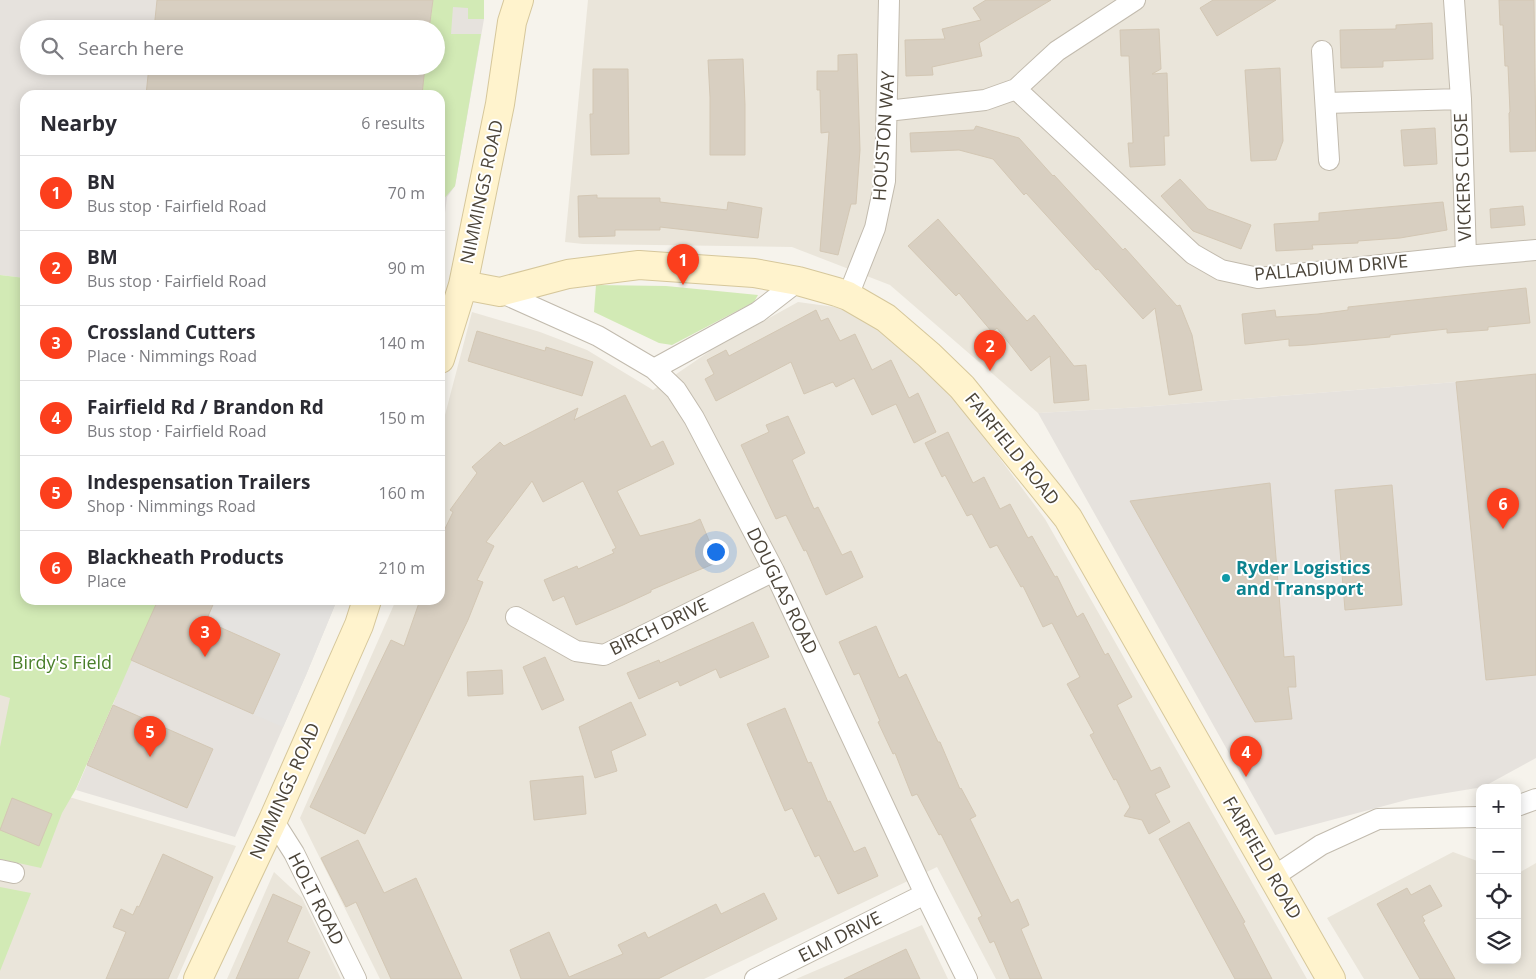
<!DOCTYPE html>
<html lang="en">
<head>
<meta charset="utf-8">
<style>
	body { margin:0; font-family:"Open Sans",sans-serif; background:#f2f2f3; color:#2b2b33 }
	.controls { position:absolute; right:15px; bottom:15px; display:grid; overflow:hidden; border-radius:10px; box-shadow:0 2px 12px #0003 }
	.controls button { width:45px; height:45px; display:grid; place-items:center; padding:0; border:0; border-bottom:1px solid #e1e1e2; background:#fff; color:#2b2b33; font:25px sans-serif }
	.you { position:absolute; left:715px; top:551px; width:18px; height:18px; margin:-12px; border:4px solid #fff; border-radius:50%; background:#1a73e8; box-shadow:0 0 0 8px #1a73e833 }
	.badge { display:grid; place-items:center; width:32px; height:32px; border-radius:50%; background:#fc3f1d; color:#fff; font-size:16px; font-weight:700 }
	.pin { position:absolute; translate:-50% -41px; filter:drop-shadow(0 1px 2px #0008) }
	.pin::after { content:''; position:absolute; top:26px; width:18px; height:15px; background:inherit; clip-path:polygon(0 0,100% 0,50% 100%) }
	.list { margin:0; padding:0; list-style:none }
	h2 { display:flex; justify-content:space-between; align-items:center; height:65px; margin:0; padding:0 20px; font-size:21px }
	h2 small { font-size:16px; font-weight:400; color:#7c7c81 }
	.list li { display:grid; grid-template-columns:32px 1fr auto; gap:15px; align-items:center; box-sizing:border-box; height:75px; padding:0 20px; border-top:1px solid #e1e1e2 }
	.list b { display:block; font-size:19px; white-space:nowrap }
	.list p { margin:0; font-size:16px; white-space:nowrap; color:#7c7c81 }
	.list em { font-size:16px; font-style:normal; color:#7c7c81 }
	.icon { flex:none; width:28px; height:28px; fill:none; stroke:currentColor; stroke-width:2; stroke-linecap:round; stroke-linejoin:round }
	.map { position:relative; flex:none; width:1536px; height:979px; overflow:hidden }
	.search { position:absolute; background:#fff; box-shadow:0 2px 12px #0003; left:20px; top:20px; width:425px; height:55px; display:flex; align-items:center; gap:12px; box-sizing:border-box; padding:0 18px; border-radius:28px; color:#7c7c81; font-size:19px }
	.panel { position:absolute; background:#fff; box-shadow:0 2px 12px #0003; left:20px; top:90px; width:425px; height:515px; border-radius:15px }
	.map>svg:first-child { display:block }
</style>
</head>
<body>
<div class="map">
<svg width="1536" height="979" viewBox="0 0 1536 979">
	<rect width="100%" height="100%" fill="#f6f3ec"/>
	<path fill="#eae5da" d="M588,0h948v374l-80,8 -314,25 -104,6 -148,-128 -98,-38 -209,-3 -18,-2z
		M798,302l44,6 39,19 43,38 42,48 79,106 262,460h-311l-59,-112 -233,112h-324l-80,-161 96,-218h44v-166l32,-122 68,20 47,18 66,40 57,-39z
		M0,634l59,160 177,52 -59,133h-177z
		M1453,852l27,10v98h37v-86l19,-11v116h-172l-37,-61z
		M274,872l28,26 39,81h-114z
		M922,925l26,54h-152z"/>
	<path fill="#e6e2dd" fill-rule="evenodd" d="M0,0h484v19l-29,167 -8,11 -7,57v-159h-415v183l-25,-3zM29,29h407v37h-407z
		M1536,374v384l-53,29 -73,12 -135,36 -237,-422 104,-6 314,-25z
		M150,600h187l-31,75 -71,162 -159,-47 37,-85z"/>
	<path fill="#d2eab5" d="M433,0h51v19h-16v-11l-15,-1 -2,27h30l-26,152 -15,17v-108h-18l3,-29h11v-37h-7z
		M0,275l25,3v322h133l-82,189 -14,24 -21,55 -41,-9v-112l10,-49 -10,-3z
		M596,285l70,1 92,9 -4,7 -82,43 -13,-2 -65,-31z
		M0,887l31,6 -31,78z"/>
	<path fill="#e5e3e0" d="M215,600h122l-31,75 -23,52 -30,-13 26,-60 -73,-33z"/>
	<path fill="#d8cfc1" stroke="#d3c7b4" d="M157,0h276l-4,29h-275z
		M986,0h65l-72,43 3,13 -50,11 1,8 -27,1 -1,-36 40,-1 -3,-10 39,-9 -8,-12z
		M1213,0h63l-59,36 -17,-28z
		M1499,0h35l2,151 -26,1 -1,-39 1,-1 -2,-46h-3l-2,-41h-3z
		M1432,23l1,36 -50,2v6l-42,1 -1,-38 56,-1v-4z
		M1159,29l2,40 -9,5 15,-1 2,63h-5l1,29 -35,2 -2,-24h5l-4,-87h-8l-1,-26z
		M857,54l3,96 -4,54h-5l-13,51 -18,-4 9,-119 -8,1 -1,-43h-3v-19h21v-16z
		M743,59l2,46v50h-35v-58l-2,-37z
		M149,66h276l-3,29h-276z
		M1280,68l3,73 -7,19 -25,1 -6,-91z
		M593,69h35l1,85 -38,1 -1,-41h3z
		M976,126l43,12 34,38 1,-1 69,75 2,-2 52,58 3,-1 12,30 10,55 -33,5 -14,-87 -12,11 -45,-50 -2,1 -70,-77 -2,2 -31,-36 -34,-9 -48,2 -1,-19 64,-3z
		M1435,128l2,36 -33,2 -3,-36z
		M1180,179l28,30 43,16 -10,24 -48,-18 -32,-35z
		M597,195v3h63v4l67,8 1,-8 34,6 -4,30 -98,-11v3h-45v6l-36,1 -1,-41z
		M1443,202l4,28 -47,8 -42,3v2l-46,2 1,4 -37,2 -2,-27 45,-3v-8z
		M1523,206l2,19 -34,3 -1,-19z
		M938,219l89,102 7,-6 40,51 12,-1 3,35 -35,3 -4,-47 -19,15 -34,-43 -5,4 -33,-39 -3,3 -48,-50z
		M1526,288l4,35 -42,4v3l-41,3v-4l-57,6v2l-83,8 -18,1v-7l-44,5 -3,-30 33,-4 1,7 42,-3 30,-4v-3z
		M816,310l5,11 7,-3 12,23 15,-7 17,36 19,-10 18,38 9,-5 18,39 -22,11 -18,-39 -24,11 -18,-37 -18,9 -3,-5 -29,12 -13,-32 -75,39 -11,-22 9,-5 -7,-14 19,-10 3,6z
		M477,331l68,20 1,-4 47,15 -11,34 -114,-35z
		M1536,374v301l-50,5 -30,-298z
		M625,395l26,52 12,-6 11,23 -57,27 23,45 52,-13 8,-4 18,43 -67,28v2l-28,13 -47,20 -12,-29 -11,5 -9,-21 33,-14 1,3 36,-16 -2,-3 4,-2 -33,-67 -40,21 -11,-21 -46,61 8,4 -17,34 6,2 -15,38 -103,214 -55,-27 81,-167 13,6 16,-46h20v-61l13,-27 -3,-2 27,-37 -5,-6 28,-25 4,4 74,-38 -4,12z
		M788,416l17,37 -13,7 22,49 4,-2 24,48 9,-4 12,26 -37,18 -20,-45 -2,1 -18,-36 -10,4 -35,-74 28,-13 -3,-7z
		M948,432l25,51 11,-6 16,32 10,-5 18,34 4,-2 23,41 2,-1 20,41 6,-4 22,42 3,-2 24,44 -15,8 34,66 9,-4 10,20 -15,7 15,28 -21,12 -7,-14 -18,-4 6,-9 -14,-28 -2,1 -24,-45 4,-2 -27,-49 13,-7 -28,-54 -9,4 -20,-41 -2,1 -24,-42 -7,3 -18,-34 -5,2 -22,-41 -3,2 -17,-34z
		M1270,483l14,174 10,-1 2,31h-8l4,32 -37,3 -125,-221z
		M1392,485l10,120 -57,5 -10,-120z
		M158,600h57l-9,21 74,33 -27,60 -122,-54z
		M753,622l16,35 -49,21 -4,-9 -36,17 -2,-5 -39,18 -12,-26 32,-13 1,3z
		M876,626l23,52 7,-4 32,68h2l20,47 1,-1 15,28 -6,3 41,84 7,-4 11,26 -8,4 21,50h-32l-16,-38 -4,2 -12,-25 4,-2 -41,-82 -2,1 -22,-41 -5,2 -17,-43 -2,1 -15,-32 2,-1 -21,-48 -5,2 -15,-33z
		M545,657l19,43 -22,10 -19,-43z
		M502,670l1,24 -35,2 -1,-24z
		M631,702l15,33 -35,16 6,20 -22,7 -16,-51z
		M113,705l100,44 -26,59 -100,-43z
		M785,708l23,55 3,-1 17,40 2,-1 24,51 11,-5 13,29 -40,18 -19,-39 -4,2 -23,-49 -7,3 -38,-87z
		M583,776l3,38 -52,6 -4,-39z
		M12,798l40,16 -13,32 -39,-16z
		M1189,822l56,100 -2,1 29,56h-37l-76,-140z
		M358,840l26,53 32,-15 46,101h-71l-35,-77 -10,5 -25,-49z
		M163,854l50,23 -45,102h-62l20,-47 -13,-5 8,-18 12,6 4,-9 2,1z
		M1430,885l12,21 -20,10 3,5 -2,1 32,57h-35l-43,-75 30,-16 4,7z
		M764,893l13,26 -119,60h-137l-11,-29 39,-18 20,45 54,-23 -5,-9 27,-13 3,6 68,-34 5,10z
		M273,894l29,13 -15,35 23,10 -12,27h-62z
		M906,949l14,30h-76z"/>
	<g fill="none" stroke-linecap="round" stroke-linejoin="round">
		<defs>
			<path id="street" d="M1454,0l7,99 5,157
				M1322,51l7,109
				M1016,89l177,165 28,16 37,8 208,-22 70,-6
				M1326,103l135,-4
				M887,111l98,-11 31,-11 41,-38 78,-51
				M500,292l98,44 56,33 22,21 18,28 80,153 151,323 42,85
				M848,296l27,-68 10,-47 4,-181
				M654,369l104,-57 40,-31
				M516,617l60,34 28,4 170,-84
				M1517,806l19,-7
				M273,820l21,33 62,126
				M0,870l14,3
				M1273,877l48,-32 57,-26 102,-2
				M755,979l170,-85"/>
			<path id="secondary" d="M463,285l37,7 68,-18 71,-9 115,8 44,8 39,11 11,4 38,22 43,37 33,32 106,131 263,461
				M440,359l23,-74 37,-181 12,-82 7,-22
				M198,979l75,-159 86,-195 8,-25"/>
		</defs>
		<use href="#street" stroke="#c2bbae" stroke-width="22"/>
		<use href="#secondary" stroke="#d6c79b" stroke-width="30"/>
		<use href="#street" stroke="#fff" stroke-width="20"/>
		<use href="#secondary" stroke="#fff3cd" stroke-width="28"/>
	</g>
	<circle fill="#0f9aa8" stroke="#fff" stroke-width="2" cx="1226" cy="578" r="5"/>
	<g text-anchor="middle" stroke-width="4" stroke-linejoin="round" paint-order="stroke">
		<g font-size="18" fill="#4b4439" stroke="#fff">
			<text transform="translate(884 136) rotate(-86)" y="6">HOUSTON WAY</text>
			<text transform="translate(1463 177) rotate(-92)" y="6">VICKERS CLOSE</text>
			<text transform="translate(482 192) rotate(-78)" y="6">NIMMINGS ROAD</text>
			<text transform="translate(1331 268) rotate(-5)" y="6">PALLADIUM DRIVE</text>
			<text transform="translate(1012 449) rotate(51)" y="6">FAIRFIELD ROAD</text>
			<text transform="translate(782 591) rotate(64)" y="6">DOUGLAS ROAD</text>
			<text transform="translate(659 627) rotate(-26)" y="6">BIRCH DRIVE</text>
			<text transform="translate(285 791) rotate(-66)" y="6">NIMMINGS ROAD</text>
			<text transform="translate(1262 858) rotate(60)" y="6">FAIRFIELD ROAD</text>
			<text transform="translate(316 899) rotate(63)" y="6">HOLT ROAD</text>
			<text transform="translate(840 937) rotate(-27)" y="6">ELM DRIVE</text>
		</g>
		<g font-size="18" font-weight="bold" fill="#0d838f" stroke="#fff" text-anchor="start">
			<text x="1236" y="574">Ryder Logistics<tspan x="1236" dy="21">and Transport</tspan></text>
		</g>
		<g font-size="18" fill="#4a7f2a" stroke="#fff">
			<text x="62" y="669">Birdy's Field</text>
		</g>
	</g>
</svg>
<div class="controls">
<button>+</button>
<button>−</button>
<button><svg class="icon" aria-label="locate" viewBox="0 0 24 24"><circle cx="12" cy="12" r="6"/><path d="M12 2v4M12 18v4M2 12h4M18 12h4"/></svg></button>
<button><svg class="icon" aria-label="layers" viewBox="0 0 24 24"><path d="M12 4l9 5-9 5-9-5zM3 14l9 5 9-5"/></svg></button>
</div>
<div class="you"></div>
<div class="pin badge" style="left:683px;top:285px">1</div>
<div class="pin badge" style="left:990px;top:371px">2</div>
<div class="pin badge" style="left:205px;top:657px">3</div>
<div class="pin badge" style="left:1246px;top:777px">4</div>
<div class="pin badge" style="left:150px;top:757px">5</div>
<div class="pin badge" style="left:1503px;top:529px">6</div>
<div class="search"><svg class="icon" aria-label="search" viewBox="0 0 24 24"><circle cx="10" cy="10" r="6"/><path d="M15 15l6 6"/></svg>Search here</div>
<section class="panel">
<h2>Nearby<small>6 results</small></h2>
<ul class="list">
<li><span class="badge">1</span><div><b>BN</b><p>Bus stop · Fairfield Road</p></div><em>70 m</em></li>
<li><span class="badge">2</span><div><b>BM</b><p>Bus stop · Fairfield Road</p></div><em>90 m</em></li>
<li><span class="badge">3</span><div><b>Crossland Cutters</b><p>Place · Nimmings Road</p></div><em>140 m</em></li>
<li><span class="badge">4</span><div><b>Fairfield Rd / Brandon Rd</b><p>Bus stop · Fairfield Road</p></div><em>150 m</em></li>
<li><span class="badge">5</span><div><b>Indespensation Trailers</b><p>Shop · Nimmings Road</p></div><em>160 m</em></li>
<li><span class="badge">6</span><div><b>Blackheath Products</b><p>Place</p></div><em>210 m</em></li>
</ul>
</section>
</div>
</body>
</html>
